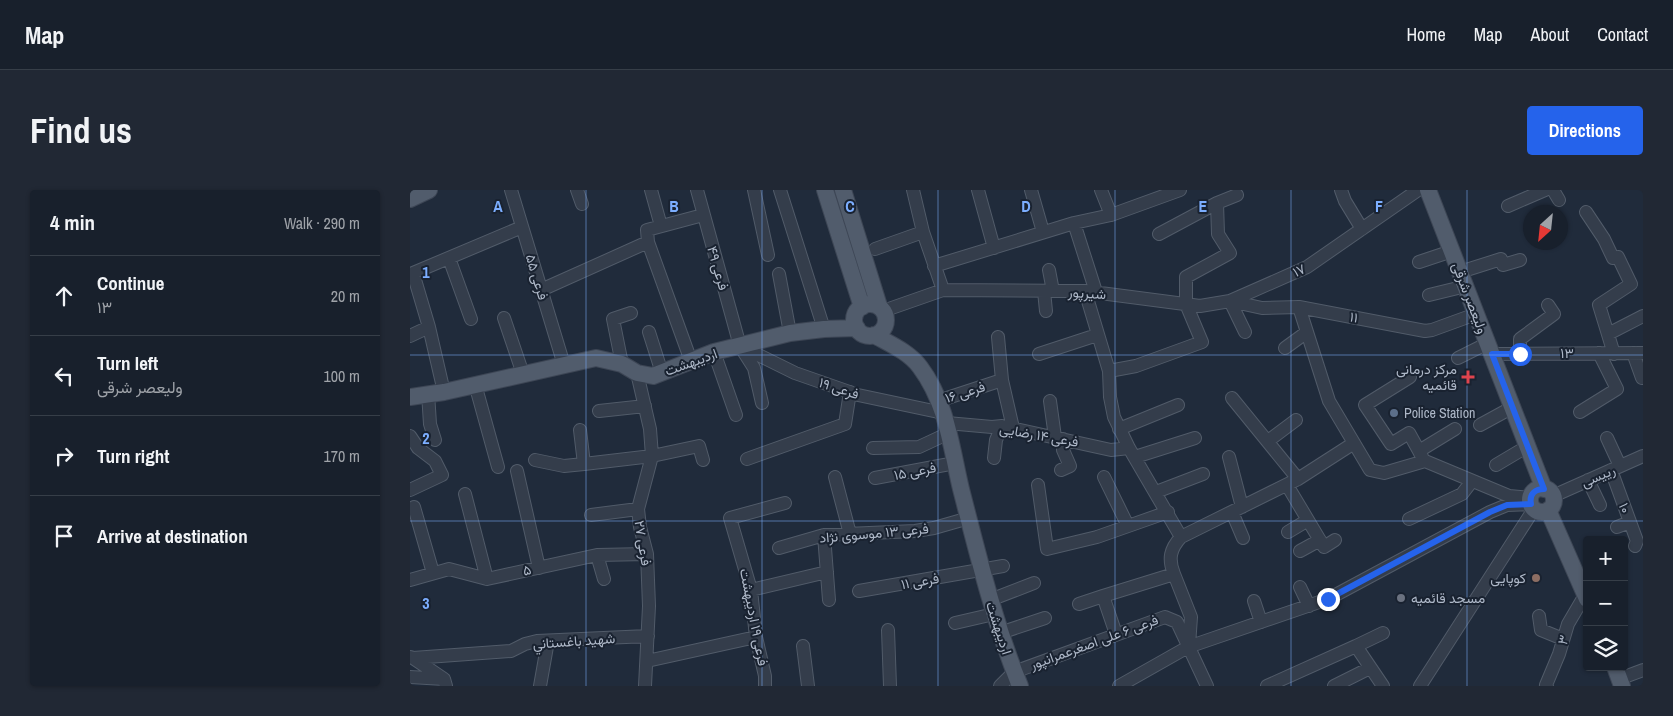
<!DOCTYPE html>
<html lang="en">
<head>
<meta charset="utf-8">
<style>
	body { margin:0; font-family:"Archivo Narrow",Vazirmatn,sans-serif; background:#212834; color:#f1f3f6 }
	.controls { position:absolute; right:15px; bottom:15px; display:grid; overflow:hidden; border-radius:5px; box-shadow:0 1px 4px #0004 }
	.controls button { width:45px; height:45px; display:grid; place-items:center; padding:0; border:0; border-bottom:1px solid #363e48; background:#18202c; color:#f1f3f6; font:25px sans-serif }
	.compass { position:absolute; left:1113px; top:15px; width:45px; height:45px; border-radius:50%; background:#18202c; box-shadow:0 1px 4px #0004; rotate:207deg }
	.stop { position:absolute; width:15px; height:15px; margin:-11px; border:4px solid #2563eb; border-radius:50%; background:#fff }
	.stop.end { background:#2563eb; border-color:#fff; box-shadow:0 1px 5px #0008 }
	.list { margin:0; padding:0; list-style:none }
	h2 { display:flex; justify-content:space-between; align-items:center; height:65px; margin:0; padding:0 20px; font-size:21px }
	h2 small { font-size:16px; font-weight:400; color:#9fa3a9 }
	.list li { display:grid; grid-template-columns:32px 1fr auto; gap:15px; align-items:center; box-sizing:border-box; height:80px; padding:0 20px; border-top:1px solid #363e48 }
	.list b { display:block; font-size:19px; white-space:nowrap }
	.list p { margin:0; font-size:16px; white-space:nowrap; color:#9fa3a9 }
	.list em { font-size:16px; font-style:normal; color:#9fa3a9 }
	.icon { flex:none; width:28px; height:28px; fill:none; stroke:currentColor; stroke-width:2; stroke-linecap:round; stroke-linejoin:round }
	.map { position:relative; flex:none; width:1233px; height:496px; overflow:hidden; border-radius:5px }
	header { display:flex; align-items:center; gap:30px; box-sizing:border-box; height:70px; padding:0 25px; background:#18202c; border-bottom:1px solid #363e48 }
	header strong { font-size:24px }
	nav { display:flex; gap:28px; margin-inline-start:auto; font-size:18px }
	.intro { display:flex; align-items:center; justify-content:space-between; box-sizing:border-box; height:120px; padding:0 30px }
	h1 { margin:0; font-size:35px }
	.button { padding:12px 22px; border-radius:5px; background:#2563eb; color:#fff; font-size:18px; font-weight:700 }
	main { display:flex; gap:30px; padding:0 30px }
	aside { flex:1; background:#18202c; border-radius:5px; box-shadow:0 1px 4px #0004 }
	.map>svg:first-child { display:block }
</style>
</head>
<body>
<header>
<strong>Map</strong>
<nav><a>Home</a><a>Map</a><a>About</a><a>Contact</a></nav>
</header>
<div class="intro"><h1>Find us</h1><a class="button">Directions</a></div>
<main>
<aside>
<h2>4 min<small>Walk · 290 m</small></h2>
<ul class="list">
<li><svg class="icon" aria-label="ahead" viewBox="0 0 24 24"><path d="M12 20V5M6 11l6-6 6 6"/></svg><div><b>Continue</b><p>۱۳</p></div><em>20 m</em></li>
<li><svg class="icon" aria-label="left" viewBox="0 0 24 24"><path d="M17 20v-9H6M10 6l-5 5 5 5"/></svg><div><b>Turn left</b><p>ولیعصر شرقی</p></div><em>100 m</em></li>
<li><svg class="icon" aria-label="right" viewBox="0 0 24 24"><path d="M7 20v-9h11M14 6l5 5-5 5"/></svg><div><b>Turn right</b></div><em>170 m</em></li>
<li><svg class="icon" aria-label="arrive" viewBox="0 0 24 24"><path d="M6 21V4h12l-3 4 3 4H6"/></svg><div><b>Arrive at destination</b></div></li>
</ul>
</aside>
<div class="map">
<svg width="1233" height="496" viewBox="0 0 1233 496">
	<rect width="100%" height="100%" fill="#202b3b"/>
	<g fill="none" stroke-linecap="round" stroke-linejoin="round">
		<defs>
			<path id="minor" d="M101,0l53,175
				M167,0l5,14
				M241,0l10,36
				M287,0l43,156 14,22 8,35
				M344,0l14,65
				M370,0l44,139
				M503,0l10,42 20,58
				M568,0l16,58
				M621,0l12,42
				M691,0l10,25
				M931,0l4,11 17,28
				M1143,0l6,10
				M1098,16l37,-16
				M1176,22l18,27 9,19 5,-1 13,27 -32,21 15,49
				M664,33l22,69
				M749,44l58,-31 20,-8
				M465,59l48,-17
				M39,68l22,61
				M1009,72l33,-11
				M524,76l140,-43 37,-8 69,-25
				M639,80l4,21
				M1050,82l41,-13 2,6 17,-5
				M369,84l11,59
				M131,100l107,-48
				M634,101l2,20
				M675,101l24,80 1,26 4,20 15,31 52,89
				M1019,105l37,-9
				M820,111l32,7 37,-1 126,24 7,-1 44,-16
				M820,111l15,31
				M889,117l30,94 41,69 14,3 41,-12 84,35 21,2
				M473,121l60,-21 142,1 115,15 30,-5 77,-34 111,-77
				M94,128l19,56
				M239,142l13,41
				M1198,144l35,-18
				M0,146l19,-9
				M588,147l4,43
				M330,156l55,27 63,22 85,18
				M875,158l22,-16
				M304,162l22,63
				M1223,163l9,25
				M629,164l58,-19
				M1082,164l151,-1
				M1110,164v-15l34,-25 -6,-9
				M1048,168l30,-15
				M281,171l-43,-119 -1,-12 56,-15
				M212,174l-9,-45 18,-6
				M699,181l27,-5 66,-24 -16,-38v-27l44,-24 -12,-19 -1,-31
				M227,183l13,56 2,27 -14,53 2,18 7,27 2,52 -4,80
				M1000,187l-45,28 26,39 18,-11 10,18
				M65,194l23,83
				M34,202l-15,-65 -16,-54 109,-46
				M18,203l2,31 5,16
				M822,208l66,81
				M528,211l64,-21 11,48
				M640,211l5,36
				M189,221l46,-5
				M1170,222l37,-23 -18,-36
				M537,233l45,4 10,-1 109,24 18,-2
				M1070,235l33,-18
				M709,239l59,-24
				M170,240l4,34 68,-8 47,-10 4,14
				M0,246l8,12 17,13 7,14 -32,15
				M1197,248l13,28
				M858,251l28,-21
				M463,258l46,-1 30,-14
				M725,267l60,-19
				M819,267l13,50
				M1012,267l-3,-6 36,-22
				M584,268l2,-18 6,-14
				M337,269l98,-35 5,-32
				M125,270l29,6 20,-2
				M1086,275l32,-19
				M651,280l9,-4 -7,-16v-11
				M1201,280l26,71 -2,5
				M107,281l22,97
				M425,287l15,57
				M694,287l24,49
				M465,288l80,-15
				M1178,290l12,25
				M628,295l9,64 50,-12 71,-25
				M877,295l37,62 11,-7
				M746,302l47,-18
				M55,304l22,85
				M1143,306l90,-40
				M4,317l19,66
				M822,322l11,26
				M181,325l47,-6
				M999,329l53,-25 10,-13
				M1207,337l13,-5
				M878,342l20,-12
				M414,345l5,65
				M369,358l45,-13 91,-4 19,-3 35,-10
				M890,361l20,-11
				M187,365l7,24
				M764,384c-6,-15 -4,-25 7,-37l117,-58 56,-36
				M0,390l39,-11 38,10 110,-24 50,-1
				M890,397l9,19
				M341,400l76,-18
				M449,401l144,-25
				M693,406l71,-22 17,43 -2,28
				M580,410l44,-17
				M844,411l7,21
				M669,414l24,-8 13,38
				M1129,426l2,14 22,9
				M545,433l39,-9
				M478,440l2,56
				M590,443l45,-15
				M393,456l5,40
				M946,456l27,-13
				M0,467l3,1 31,21 2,7
				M3,468l98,-7 14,-7 12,-3 111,-5
				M237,471l109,-24
				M0,487l34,2
				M1209,489l24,-9
				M130,496l8,-45
				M355,496v-10l-9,-39 -5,-47 -21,-72 55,-15
				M590,496l14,-14 151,-55 12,5 30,64
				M709,496l69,-39 140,-48 162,-87 17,-7 24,-1
				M857,496l89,-40 27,40
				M924,496l36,-18
				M1010,496l114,-177
				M1137,496l-1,-1 13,-31 9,-30 17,-29"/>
			<path id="major" d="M415,0l37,117
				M433,0l36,116
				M1018,0l116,299
				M0,9l19,-9
				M444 130a16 16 0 1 1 32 0a16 16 0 1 1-32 0Z
				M464,145c16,9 35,17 46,32 27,36 31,80 41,122 17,66 33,133 59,197
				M0,207l34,-5 152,-34 26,6 15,9 16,3 61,-24 76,-19 34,-4 33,-1
				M1120 310a12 12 0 1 1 24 0a12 12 0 1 1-24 0Z
				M1138,320l39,89
				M1205,477l7,19"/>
		</defs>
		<use href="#minor" stroke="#515b69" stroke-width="14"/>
		<use href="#major" stroke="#3d4655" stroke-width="18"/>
		<use href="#minor" stroke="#343d4b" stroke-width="12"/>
		<use href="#major" stroke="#515c6c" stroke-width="16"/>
	</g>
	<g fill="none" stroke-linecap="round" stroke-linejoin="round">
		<path stroke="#2563eb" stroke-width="6" d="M918,409l162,-87 17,-7 24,-1c-2,-10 4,-15 13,-15l-52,-135h28"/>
	</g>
	<path fill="none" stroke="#7caeff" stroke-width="1" stroke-opacity="0.55" d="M176,0v496M352,0v496M528,0v496M705,0v496M881,0v496M1057,0v496M0,165h1233M0,331h1233"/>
	<path fill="#e0444e" stroke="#192230" stroke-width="2" d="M1055.5 179.5h5v5h5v5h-5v5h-5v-5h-5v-5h5z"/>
	<circle fill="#5c6f8a" stroke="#192230" stroke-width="2" cx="984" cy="223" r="5"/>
	<circle fill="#8d6e63" stroke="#192230" stroke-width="2" cx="1126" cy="388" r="5"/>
	<circle fill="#6b7280" stroke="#192230" stroke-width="2" cx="991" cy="408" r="5"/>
	<g text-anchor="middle" stroke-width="4" stroke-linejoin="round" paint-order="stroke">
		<g font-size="14" fill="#aeb8c8" stroke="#192230">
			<text transform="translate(308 78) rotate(74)" y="5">فرعی ۴۹</text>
			<text transform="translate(889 80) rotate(-26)" y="5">۱۷</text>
			<text transform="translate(127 87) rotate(73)" y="5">فرعی ۵۵</text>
			<text transform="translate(677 103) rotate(4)" y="5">شیرپور</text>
			<text transform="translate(1060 108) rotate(69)" y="5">ولیعصر شرقی</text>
			<text transform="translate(944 127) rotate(11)" y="5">۱۱</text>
			<text x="1157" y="168">۱۳</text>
			<text transform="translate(281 172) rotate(-20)" y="5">اردیبهشت</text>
			<text transform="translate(429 198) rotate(18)" y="5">فرعی ۱۹</text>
			<text transform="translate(555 202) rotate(-18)" y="5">فرعی ۱۶</text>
			<text transform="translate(629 245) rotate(10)" y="5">فرعی ۱۴ رضایی</text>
			<text transform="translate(505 281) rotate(-11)" y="5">فرعی ۱۵</text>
			<text transform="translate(1188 286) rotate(-24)" y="5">رییسی</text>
			<text transform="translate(1215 318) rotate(70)" y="5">۱۰</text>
			<text transform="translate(464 343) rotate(-5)" y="5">فرعی ۱‍۳ موسوی نژاد</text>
			<text transform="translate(233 353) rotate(81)" y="5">فرعی ۲۷</text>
			<text transform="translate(117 380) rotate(-13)" y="5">۵</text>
			<text transform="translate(510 391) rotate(-10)" y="5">فرعی ۱۱</text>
			<text transform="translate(344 427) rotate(79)" y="5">فرعی ۱۹ اردیبهشت</text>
			<text transform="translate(589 438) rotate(72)" y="5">اردیبهشت</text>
			<text transform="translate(1153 450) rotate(-73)" y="5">۳</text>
			<text transform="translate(164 451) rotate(-4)" y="5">شهيد باغستاني</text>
			<text transform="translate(684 452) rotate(-20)" y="5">فرعی ۶ علی اصغرعمرانپور</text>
		</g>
		<g font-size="14" fill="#aeb8c8" stroke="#192230" text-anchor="end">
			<text x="1047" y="184">مرکز درمانی<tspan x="1047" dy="16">قائمیه</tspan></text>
			<text x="994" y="228" text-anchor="start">Police Station</text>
			<text x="1116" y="393">کوپایی</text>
			<text x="1001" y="413" text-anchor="start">مسجد قائمیه</text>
		</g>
	</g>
	<g font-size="16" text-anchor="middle" font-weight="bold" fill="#7caeff" stroke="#192230" stroke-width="4" stroke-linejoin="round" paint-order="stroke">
		<text x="88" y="22">A</text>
		<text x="264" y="22">B</text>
		<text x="440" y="22">C</text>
		<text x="616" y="22">D</text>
		<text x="793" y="22">E</text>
		<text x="969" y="22">F</text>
		<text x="16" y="88">1</text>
		<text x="16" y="254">2</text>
		<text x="16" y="419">3</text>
	</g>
</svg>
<div class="controls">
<button>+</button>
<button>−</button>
<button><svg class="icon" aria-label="layers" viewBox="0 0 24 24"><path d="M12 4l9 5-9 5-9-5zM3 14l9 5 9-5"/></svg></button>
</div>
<svg class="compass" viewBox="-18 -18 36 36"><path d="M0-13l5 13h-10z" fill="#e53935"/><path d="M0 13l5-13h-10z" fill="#9fa3a9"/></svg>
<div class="stop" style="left:1110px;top:164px"></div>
<div class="stop end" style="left:918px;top:409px"></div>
</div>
</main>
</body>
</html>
